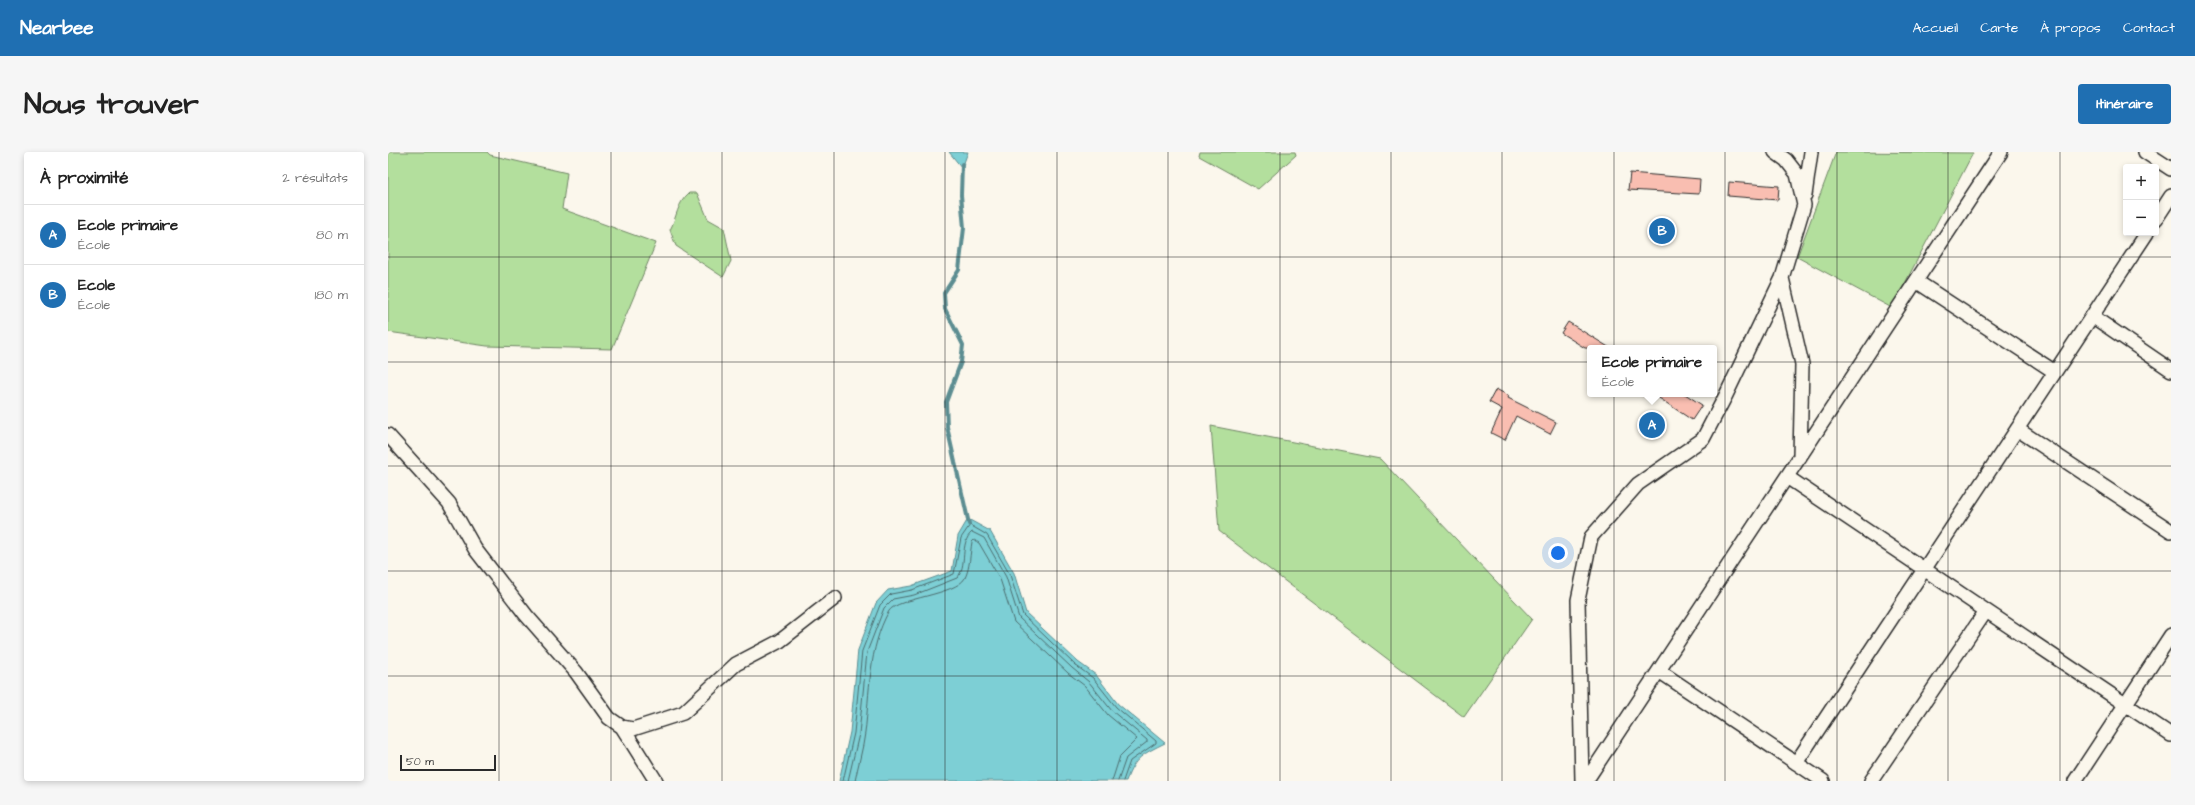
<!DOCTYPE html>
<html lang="fr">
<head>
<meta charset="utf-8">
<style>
	body { margin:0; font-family:"Architects Daughter",sans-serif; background:#f6f6f6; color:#222 }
	.controls { position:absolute; right:12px; top:12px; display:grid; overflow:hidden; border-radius:4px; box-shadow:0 2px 6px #0003 }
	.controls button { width:36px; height:36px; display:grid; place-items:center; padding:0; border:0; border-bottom:1px solid #e0e0e0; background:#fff; color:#222; font:20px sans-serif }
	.scale { position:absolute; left:12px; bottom:10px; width:96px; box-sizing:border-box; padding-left:4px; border:2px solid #2b2b2b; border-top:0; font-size:11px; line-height:14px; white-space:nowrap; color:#2b2b2b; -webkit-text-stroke:3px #fbf7ec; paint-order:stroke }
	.you { position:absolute; left:1170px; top:401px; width:14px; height:14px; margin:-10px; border:3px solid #fff; border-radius:50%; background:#1a73e8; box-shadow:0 0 0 6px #1a73e833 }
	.badge { display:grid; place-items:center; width:26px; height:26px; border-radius:50%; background:#1f6fb2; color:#fff; font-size:13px; font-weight:700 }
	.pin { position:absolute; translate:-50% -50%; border:2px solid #fff; box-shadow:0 1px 4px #0006 }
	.popup { position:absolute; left:1199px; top:193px; width:130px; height:52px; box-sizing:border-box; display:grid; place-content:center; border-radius:4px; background:#fff; filter:drop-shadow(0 1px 3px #0005); font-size:13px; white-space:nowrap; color:#767676 }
	.popup b { font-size:15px; color:#222 }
	.popup::after { content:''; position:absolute; left:50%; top:100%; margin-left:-8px; border:8px solid transparent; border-top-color:#fff }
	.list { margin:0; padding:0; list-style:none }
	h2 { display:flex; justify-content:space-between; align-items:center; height:52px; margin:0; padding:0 16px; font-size:17px }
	h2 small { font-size:13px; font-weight:400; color:#767676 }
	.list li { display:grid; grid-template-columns:26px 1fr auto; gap:12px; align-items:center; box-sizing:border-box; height:60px; padding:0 16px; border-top:1px solid #e0e0e0 }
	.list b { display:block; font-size:15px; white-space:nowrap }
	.list p { margin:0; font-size:13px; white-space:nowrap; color:#767676 }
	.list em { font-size:13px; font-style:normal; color:#767676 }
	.map { position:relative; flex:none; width:1783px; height:629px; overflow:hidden; border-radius:4px }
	header { display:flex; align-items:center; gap:24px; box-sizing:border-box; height:56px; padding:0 20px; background:#1f6fb2; color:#fff }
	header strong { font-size:19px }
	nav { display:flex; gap:22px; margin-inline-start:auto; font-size:14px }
	.intro { display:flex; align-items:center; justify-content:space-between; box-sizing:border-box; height:96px; padding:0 24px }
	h1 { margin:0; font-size:28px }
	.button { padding:10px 18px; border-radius:4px; background:#1f6fb2; color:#fff; font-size:14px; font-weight:700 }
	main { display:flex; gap:24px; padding:0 24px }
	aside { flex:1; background:#fff; border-radius:4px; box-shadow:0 2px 6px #0003 }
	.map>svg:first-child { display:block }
</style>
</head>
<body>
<header>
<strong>Nearbee</strong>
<nav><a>Accueil</a><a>Carte</a><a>À propos</a><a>Contact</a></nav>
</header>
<div class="intro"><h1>Nous trouver</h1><a class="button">Itinéraire</a></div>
<main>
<aside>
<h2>À proximité<small>2 résultats</small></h2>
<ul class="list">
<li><span class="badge">A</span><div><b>Ecole primaire</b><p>École</p></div><em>80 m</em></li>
<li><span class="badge">B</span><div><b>Ecole</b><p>École</p></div><em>180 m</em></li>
</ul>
</aside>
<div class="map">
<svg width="1783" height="629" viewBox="0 0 1783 629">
	<rect width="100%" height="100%" fill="#fbf7ec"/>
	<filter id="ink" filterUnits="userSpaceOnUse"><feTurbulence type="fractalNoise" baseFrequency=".025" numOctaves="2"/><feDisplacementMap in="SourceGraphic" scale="8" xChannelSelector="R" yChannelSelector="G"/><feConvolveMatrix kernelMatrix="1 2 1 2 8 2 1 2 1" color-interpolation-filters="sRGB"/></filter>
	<g filter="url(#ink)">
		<path fill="#b3df9d" stroke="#6f8564" d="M0,0h99l3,3 77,18 -5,36 94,34 -44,106 -125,-3 -99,-14z
			M812,0h95l1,3 -38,34 -59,-33z
			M1448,0l137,1 -81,155 -95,-51z
			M301,41h8l11,26 16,9 7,33 -8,16 -47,-31 -6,-16c7,-13 7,-27 19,-37z
			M823,274l169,33 152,160 -68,98 -245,-186z"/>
		<path fill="#7dcfd5" stroke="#5c8d91" d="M561,0h19l-6,16z
			M580,367l22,12 24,42 12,40 52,49 18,13 22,29 47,39c-22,11 -30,14 -39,38h-287l11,-49 8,-82 18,-47 12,-13 23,-4 41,-15 6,-35z"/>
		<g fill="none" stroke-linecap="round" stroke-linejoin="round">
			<path stroke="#4c6d6f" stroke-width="1" d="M455,629l11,-48 8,-82 18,-46 11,-11 21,-4 42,-16 7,-36 9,-13 17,10 23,40 13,40 52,50 18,13 23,29 40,34v2l-26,18 -7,20
				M460,629l11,-47 8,-82 17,-44 9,-9 21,-4 43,-17c11,-12 2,-35 15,-46l12,6 22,39 13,41 53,50 17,14 23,29 35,29v2l-21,16 -8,23
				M467,629c3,-16 8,-32 10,-48 5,-40 3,-85 24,-122 8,-13 67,-16 76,-33 5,-10 5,-25 7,-36l2,-2 5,3 21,36 14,43 54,51 17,13 23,29 29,24 -17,17 -8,25"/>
			<path stroke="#5c8d91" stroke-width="4" d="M574,12l-1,31 3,33 -5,42 -15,23 1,16 18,36 -2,17 -15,40 1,25 22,97"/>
		</g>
		<path fill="#f9beb1" stroke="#2b2b2b" d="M1242,21l70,6 -1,15 -71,-4z
			M1341,30l50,4 -1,14 -50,-4z
			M1180,170l42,26h-25l-24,-15z
			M1108,237l13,7 -1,2 48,24 -6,12 -34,-18 -11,24 -14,-7 11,-24 -13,-7z
			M1265,242h32l17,11 -10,15z"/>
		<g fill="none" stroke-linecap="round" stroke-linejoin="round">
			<defs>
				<path id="street" d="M1757,0l26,17
					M1417,43l6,-43
					M1768,67l15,-23
					M1394,126l20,86 -2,93
					M1528,129l139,91
					M1704,164l79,54
					M1629,277l154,102
					M0,283l61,68 26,46 51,66 50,57 33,46 13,9 11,2 50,-16 53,-49 44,-23 55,-43
					M1399,325l384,258
					M1271,519l164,110
					M234,575l34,54
					M1408,611l351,-530
					M1194,629l-4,-181 13,-63 47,-53 65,-45 23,-44 56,-117 22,-73 -7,-31 -11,-14 -11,-8
					M1198,629l415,-629
					M1483,629l115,-170
					M1687,629l96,-146"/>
			</defs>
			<use href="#street" stroke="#2b2b2b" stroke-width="16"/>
			<use href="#street" stroke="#fbf7ec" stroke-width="13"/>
		</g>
	</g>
	<path fill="none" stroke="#2b2b2b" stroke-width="1" stroke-opacity="0.55" d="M111,0v629M223,0v629M334,0v629M446,0v629M557,0v629M669,0v629M780,0v629M892,0v629M1003,0v629M1114,0v629M1226,0v629M1337,0v629M1449,0v629M1560,0v629M1672,0v629M0,105h1783M0,210h1783M0,314h1783M0,419h1783M0,524h1783"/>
</svg>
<div class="controls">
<button>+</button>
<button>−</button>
</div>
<div class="scale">50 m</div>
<div class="you"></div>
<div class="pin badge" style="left:1264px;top:273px">A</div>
<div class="popup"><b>Ecole primaire</b>École</div>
<div class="pin badge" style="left:1274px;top:79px">B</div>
</div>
</main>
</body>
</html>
